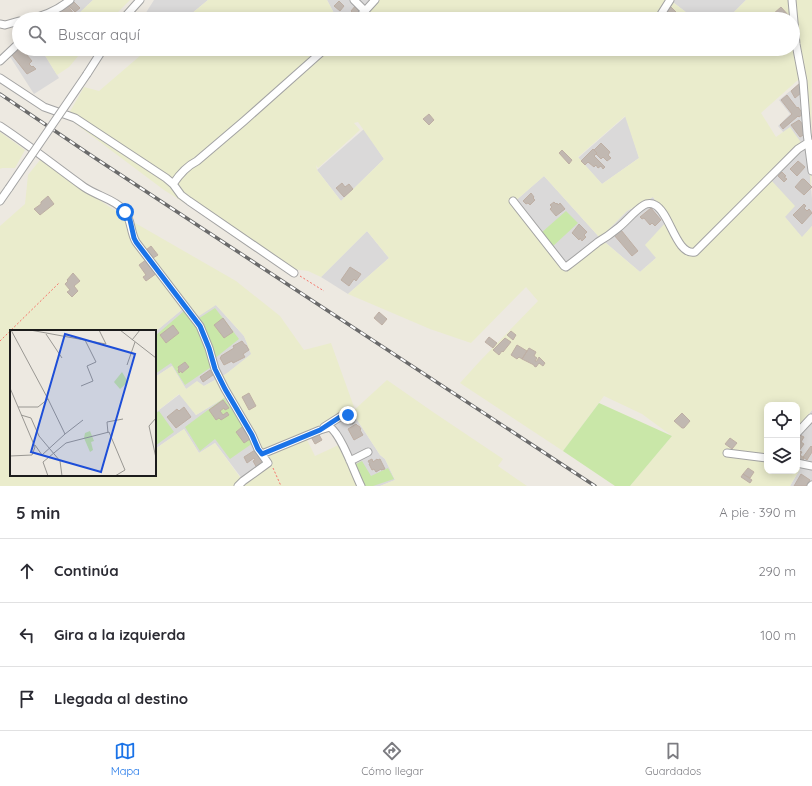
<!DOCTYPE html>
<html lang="es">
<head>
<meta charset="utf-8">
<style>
	body { margin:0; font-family:Quicksand,sans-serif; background:#f2f2f3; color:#2b2b33 }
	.controls { position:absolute; right:12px; bottom:12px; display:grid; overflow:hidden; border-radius:8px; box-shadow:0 2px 10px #0003 }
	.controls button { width:36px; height:36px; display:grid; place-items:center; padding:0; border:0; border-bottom:1px solid #e1e1e2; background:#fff; color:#2b2b33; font:20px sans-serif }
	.stop { position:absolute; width:12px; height:12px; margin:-9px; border:3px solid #1a73e8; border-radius:50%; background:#fff }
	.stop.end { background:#1a73e8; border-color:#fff; box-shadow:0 1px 4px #0008 }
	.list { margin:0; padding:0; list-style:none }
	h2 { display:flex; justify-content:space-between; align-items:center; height:52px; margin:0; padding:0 16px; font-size:17px }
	h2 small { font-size:13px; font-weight:400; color:#7c7c81 }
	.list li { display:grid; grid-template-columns:26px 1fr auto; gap:12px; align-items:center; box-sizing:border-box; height:64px; padding:0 16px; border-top:1px solid #e1e1e2 }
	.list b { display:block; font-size:15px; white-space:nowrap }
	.list em { font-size:13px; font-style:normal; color:#7c7c81 }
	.icon { flex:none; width:22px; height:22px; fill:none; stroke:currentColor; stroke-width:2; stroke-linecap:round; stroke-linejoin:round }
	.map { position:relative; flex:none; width:812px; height:486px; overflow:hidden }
	.search { position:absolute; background:#fff; box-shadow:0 2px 10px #0003; left:12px; right:12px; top:12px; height:44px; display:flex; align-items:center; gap:10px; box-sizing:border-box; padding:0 14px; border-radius:22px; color:#7c7c81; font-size:15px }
	.sheet { height:244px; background:#fff }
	nav { display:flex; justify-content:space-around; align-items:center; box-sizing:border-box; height:56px; border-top:1px solid #e1e1e2; background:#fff; font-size:11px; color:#7c7c81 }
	nav a { display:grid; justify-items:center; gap:2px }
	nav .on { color:#1a73e8 }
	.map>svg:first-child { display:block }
</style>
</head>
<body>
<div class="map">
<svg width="812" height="486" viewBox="0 0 812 486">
	<rect width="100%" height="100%" fill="#ede9e1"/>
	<path fill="#dad9d9" d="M63,0h30l-20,19h-31z
		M154,0h54l-23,19h-43z
		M327,0h50l-19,19h-21z
		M670,0h76l-19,19h-32z
		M19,41v8h22l18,29 -25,16 -27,-42z
		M801,82l3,58 -3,2 -17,-9 -6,-7 12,-12 -11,-14z
		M626,116l13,42 -37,26 -24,-26z
		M364,129l20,30 -43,42 -24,-31z
		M805,148l3,4 4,47v27l-10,12 -17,-21 -14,-37z
		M544,176l56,62 27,-27 26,-14 14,24 -11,37 -16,14 -40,-34 -32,24 -5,-1 -50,-58z
		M367,231l22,27 -41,36 -27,-17z
		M216,305l28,31 8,18 -26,20 -22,12 -18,3 -14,-23 -17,11v-45l30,-25z
		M180,394l16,21 33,-20 37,68 -23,17 -28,-37 -16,10 -15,-24 -29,20v-36z
		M812,410v76h-22l10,-17 -3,-2v-38z
		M352,412l28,43 5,4 10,21 -15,6h-16l-30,-62z"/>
	<path fill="#eaeccc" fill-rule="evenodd" d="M93,0h37l-19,19h-38z
		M208,0h119l10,19h-152z
		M377,0h293l25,19h-337z
		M746,0h66l-1,191 -3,-39 -7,-70 -3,-2 -37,33 15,24 14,-10 15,21 -34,32 24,26 -10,11 17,20 10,-11v184l-15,19v-24h-30v66h30v-4l3,2 -10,17h-160l42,-50 -30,-22 -38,-18 -41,55 -103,-68 20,-22 58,-60 -12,-14 -55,56 -41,-14 -82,-35 41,-36 -22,-27 -46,46 -13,-6 -15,-2 -18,-9 -111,-70 -92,-69 -4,-6 16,-28 15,4 49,-42h645v-30h-66zM625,116l14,42 -37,26 -24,-27zM358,122l26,37 -43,42 -24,-31 -1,-5 2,3 42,-38 -6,-7zM544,176l56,62 -27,22 -7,12 -6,-13 -47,-56zM653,197l14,24 -22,24 11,13 -16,14 -40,-34 27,-27z
		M41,49h43l-15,18 -12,8z
		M0,132l25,18 -10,18h-13l-2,1z
		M40,160l83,56 113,65 44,35 24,34 27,-7 23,64 -50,27 11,22 28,-13 21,43h-364v-260l25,-22 3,-29zM216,305l28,31 7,18 -25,20 -22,12 -7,-5 -11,8 -14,-23 -17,11v36l24,-19 17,21 33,-20 37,68 -24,17 -27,-37 -16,10 -15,-24 -29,20v26h-144v-144h144v1l30,-25 11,11z
		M387,380l46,32 70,47 -5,7 29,20h-147l15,-6 -10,-21 -5,-4 -28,-43z"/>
	<path fill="#c9e7a8" d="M566,211l12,12 -26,24 -11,-14z
		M215,308l24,31 -25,20 3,4 -32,22 -14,-22 -16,11v-38l29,-25 9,11z
		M224,398l27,40 2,5 -23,16 -15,-20 -15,12 -15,-24z
		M599,403l73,33 -42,50h-15l-52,-35z
		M159,411l15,21 -19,14v-32z
		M362,461l9,15 17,-8 6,11 -21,7h-8l-11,-21z"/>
	<path fill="#c1b8b1" stroke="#beafa4" d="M73,1l7,7 -5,4 -6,-6z
		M339,1l5,5 -4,5 -6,-5z
		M356,5l5,5 -6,9h-2l-3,-3v-3l3,3 1,-2 -3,-3z
		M68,6l6,8 -5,5h-3l-6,-7z
		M671,7l6,6 -5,5 -7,-5z
		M781,7l8,9 -3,3h-10l-4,-4z
		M19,49h6l3,3 -2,2 6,7 -3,3 3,3 1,-1 3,3 -9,5 -15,-19z
		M800,83l1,10 -6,5 -4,-7z
		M787,95l10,13 1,-1 5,7 -4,3 -1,-1 -15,13 -3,-4 12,-11 -11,-14z
		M429,114l5,6 -5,5 -6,-6z
		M799,120l6,7v7l-5,3 -9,-12z
		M601,143l9,9 -2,3 3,3 -4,3 -4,-4 -2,2 -5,-5 1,-1 -3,-3z
		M593,149l4,4 -3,3 11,11 -2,2 -2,-3 -3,2 -2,-3 -2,2 -6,-5 -3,3 -4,-4z
		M562,150l10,10 -3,4 -10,-11z
		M798,161l7,6 -8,9 -7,-7z
		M782,172l4,4 -2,1 3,2 -3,3 -6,-6z
		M802,179h2l8,8 -8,8 -9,-8z
		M342,183l3,4 4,-3 4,5 -9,8 -8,-9z
		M531,193l3,4 -1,1 2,2 -5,5 -2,-2 -2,1 -3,-3z
		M48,196l6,8 -14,11 -6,-6 7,-5v-2z
		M554,202l2,2 1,-1 1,2 2,-2 5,6 -9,7 -6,-7 2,-2 -2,-2z
		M804,204l2,2 -2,2 3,3 2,-2 3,4 -10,11 -9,-9z
		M651,208l10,12 -6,6 -3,-3 -2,2 -6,-7 -2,1 -2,-2z
		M579,224l8,8 -3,3 2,2 -4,4 -2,-3 -1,2 -7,-7z
		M621,230l17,21 -6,5 -18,-21z
		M151,246l7,9 -5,3 -7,-8z
		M147,259l10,14 -11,8 -3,-4 3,-2 -7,-10z
		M350,267l11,7 -5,7 -2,-2 -5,7 -8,-6z
		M73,273l7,8 -6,5 4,5 -6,6 -5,-5 3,-2 -5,-6 3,-3 -1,-1z
		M379,312l8,7 -5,6 -8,-7z
		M223,318l10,14 -9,6 -10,-13z
		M173,325l6,8 -13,10 -6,-8z
		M511,331l5,4 -3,5 -6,-5z
		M489,337l8,6 -4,5 -8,-6z
		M505,338l6,4 -8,10 -1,-1 -3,4 -6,-5z
		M242,341l3,4h1l3,5 -6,4 2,3 -12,6 -1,-2 -8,4 -4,-7 1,-1v-1l13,-8 -1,-2z
		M517,345l10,6 -5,8 -3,-2 -2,2 -6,-4z
		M529,348l7,4 -2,4 3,2 -2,3h2l2,-4 6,6 -2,3 -4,-3 -3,4 -2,-1v-1l-12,-6z
		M185,362l4,5 -7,6 -1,-2 -2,2 -1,-3 1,-1 -1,-2z
		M210,370l3,5 -10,7 -3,-5z
		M249,393l7,13 -7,4 -7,-13z
		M223,400l6,8 -4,2 -1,-2 -4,3 3,4 4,-3 2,3 -8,5 -2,-2 -3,2 -7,-10z
		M184,407l7,10 -15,11 -9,-11 10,-8 2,2z
		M682,413l8,8 -6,7h-2l-8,-7z
		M356,424l2,2h1l2,3 -1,1 3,5 -9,5 -6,-11z
		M242,427l8,12 -6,4 -8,-11z
		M318,433l4,7 -7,4 -4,-7z
		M800,435l4,2 -3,5 3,2 -5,7 3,1 -2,3 4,3 -2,4 -5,-3v-20z
		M730,438l7,5 -5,6 -7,-5z
		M811,446l1,1v5l-5,8 -4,-3z
		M255,450l9,14 -7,4 -4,-7 2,-1 -1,-2 -7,5 -3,-6z
		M372,459l1,3 4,-3 1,1 2,-1 5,10 -4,1v-1l-5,3 -2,-3 -2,1 -3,-6h1l-2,-3z
		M748,468l6,4 -4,6 -7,-4z
		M743,474l9,6 -2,3 -9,-6z
		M801,474l9,6 -4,6h-12z"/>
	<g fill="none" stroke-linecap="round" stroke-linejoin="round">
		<defs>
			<path id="minor" d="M354,0l11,11 10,-11
				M792,0l4,44 7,37 4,52 5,38
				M29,19c15,-3 29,-9 41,-19
				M123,19l17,-19
				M357,19l8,-8
				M658,19l12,-19
				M0,24l5,1 14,-4
				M0,61l19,-18
				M87,74l16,-25
				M0,78l44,29 31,11 91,60 7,6
				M0,126c29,19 56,41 84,61 13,9 30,12 40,23 8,10 6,22 12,32l64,84 9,22 6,21 10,20 27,46 6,14 10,14 -25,18 -5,5
				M0,201l9,-13
				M513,201l51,65 2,1c11,-8 22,-17 32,-25 7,-4 14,-9 20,-14 9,-7 16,-17 26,-23 3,-2 8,-2 11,0 15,7 21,51 40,47l103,-103 11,-7
				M294,273l-105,-72 -8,-6 -8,-11c6,-9 14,-18 24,-23l47,-40 81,-72
				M324,427l22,-14 5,7
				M797,433l14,-15
				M727,453l40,5
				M262,454l58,-24 10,-3c12,9 24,45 31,59
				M350,461l18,-9
				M797,463l15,3
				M811,486l1,-1"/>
		</defs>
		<use href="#minor" stroke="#a3a3a3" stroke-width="9"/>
		<path stroke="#f6746a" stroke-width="1" stroke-dasharray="2 2" stroke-linecap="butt" d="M300,276l24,15
			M0,341l59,-58
			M273,468l8,18"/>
		<use href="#minor" stroke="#fff" stroke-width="7"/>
		<defs>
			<path id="rail" d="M0,94l95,64 500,328"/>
		</defs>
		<use href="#rail" stroke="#6a6a6a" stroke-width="3.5"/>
		<use href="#rail" stroke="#fff" stroke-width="2" stroke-dasharray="6" stroke-linecap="butt"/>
		<defs>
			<path id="minor-bridge" d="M9,188l78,-114"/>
		</defs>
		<use href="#minor-bridge" stroke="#a3a3a3" stroke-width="9" stroke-linecap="butt"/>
		<use href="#minor-bridge" stroke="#fff" stroke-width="7"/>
	</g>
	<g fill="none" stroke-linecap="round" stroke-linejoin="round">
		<path stroke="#1a73e8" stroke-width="5" d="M125,212l5,8 4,18 2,4 64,84 9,22 6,21 10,20 27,46 6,14 4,5 58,-24 26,-17 2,2"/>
	</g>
	<g transform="translate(10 330)">
		<rect width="146" height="146" fill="#ede9e1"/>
		<path d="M112,42l6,10 -8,7 -6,-7zM80,101l4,10 -3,1 2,8 -3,2 -6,-14 1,-5z" fill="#c9e7a8"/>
		<path fill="none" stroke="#999792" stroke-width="1" d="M1,0l37,69 -10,8h-20M20,0l76,14 -7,-14M110,0l36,28M36,4l16,24M122,10l8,-10M117,35l8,-23M71,56l12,-5 -6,-15 9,-4 -11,-22M0,58l25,59 -3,8 -22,1M38,69l17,35 18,-14M11,85l10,3 8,18 21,25 2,15M146,88l-7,8 7,32M98,103l-1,-11 16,-3M25,115l7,10 23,-21M38,146l-5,-14 23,-19 43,-11 16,38 -10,6"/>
		<path fill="#1d4ed8" fill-opacity="0.15" stroke="#1d4ed8" stroke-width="2" d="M55,4l70,20 -34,118 -70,-20z"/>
		<rect width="146" height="146" fill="none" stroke="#1c1c1c" stroke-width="2"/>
	</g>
</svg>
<div class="controls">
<button><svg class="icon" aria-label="locate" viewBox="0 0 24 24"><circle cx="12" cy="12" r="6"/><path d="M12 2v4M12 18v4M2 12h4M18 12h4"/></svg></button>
<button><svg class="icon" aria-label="layers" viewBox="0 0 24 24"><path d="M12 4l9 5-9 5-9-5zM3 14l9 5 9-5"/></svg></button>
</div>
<div class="stop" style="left:125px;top:212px"></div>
<div class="stop end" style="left:348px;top:415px"></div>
<div class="search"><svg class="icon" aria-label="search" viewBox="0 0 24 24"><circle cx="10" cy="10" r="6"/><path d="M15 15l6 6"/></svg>Buscar aquí</div>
</div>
<section class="sheet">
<h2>5 min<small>A pie · 390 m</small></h2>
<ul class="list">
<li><svg class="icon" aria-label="ahead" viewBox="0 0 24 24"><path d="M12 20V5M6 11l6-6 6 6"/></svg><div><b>Continúa</b></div><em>290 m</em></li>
<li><svg class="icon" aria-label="left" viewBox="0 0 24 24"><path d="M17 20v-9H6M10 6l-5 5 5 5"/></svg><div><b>Gira a la izquierda</b></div><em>100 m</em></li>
<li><svg class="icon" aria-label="arrive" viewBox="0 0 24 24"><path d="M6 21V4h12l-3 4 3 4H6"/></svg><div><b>Llegada al destino</b></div></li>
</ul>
</section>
<nav>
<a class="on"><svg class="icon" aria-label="map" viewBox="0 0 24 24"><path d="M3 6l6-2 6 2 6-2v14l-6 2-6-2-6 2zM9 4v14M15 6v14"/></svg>Mapa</a>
<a><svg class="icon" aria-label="directions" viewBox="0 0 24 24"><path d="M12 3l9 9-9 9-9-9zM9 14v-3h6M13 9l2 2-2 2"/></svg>Cómo llegar</a>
<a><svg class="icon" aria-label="saved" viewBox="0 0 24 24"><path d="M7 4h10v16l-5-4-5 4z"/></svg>Guardados</a>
</nav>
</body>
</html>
